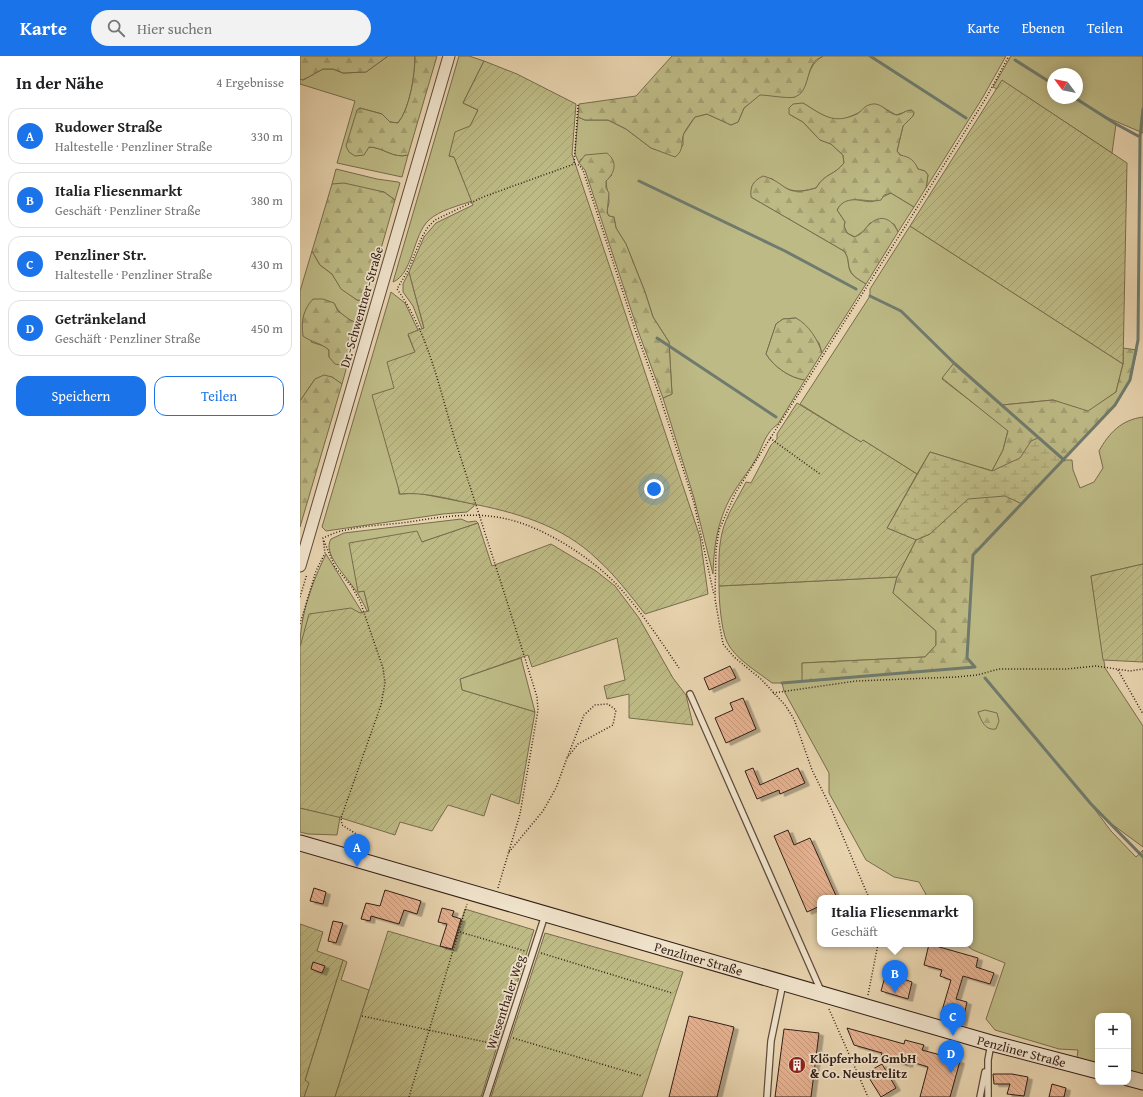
<!DOCTYPE html>
<html lang="de">
<head>
<meta charset="utf-8">
<style>
	body { margin:0; font-family:"Gentium Book Plus",serif; background:#f2f2f2; color:#202124 }
	.controls { position:absolute; right:12px; bottom:12px; display:grid; overflow:hidden; border-radius:8px; box-shadow:0 2px 10px #0003 }
	.controls button { width:36px; height:36px; display:grid; place-items:center; padding:0; border:0; border-bottom:1px solid #e0e0e0; background:#fff; color:#202124; font:20px sans-serif }
	.compass { position:absolute; left:747px; top:12px; width:36px; height:36px; border-radius:50%; background:#fff; box-shadow:0 2px 10px #0003; rotate:302deg }
	.you { position:absolute; left:354px; top:433px; width:14px; height:14px; margin:-10px; border:3px solid #fff; border-radius:50%; background:#1a73e8; box-shadow:0 0 0 6px #1a73e833 }
	.badge { display:grid; place-items:center; width:26px; height:26px; border-radius:50%; background:#1a73e8; color:#fff; font-size:13px; font-weight:700 }
	.pin { position:absolute; translate:-50% -33px; filter:drop-shadow(0 1px 2px #0008) }
	.pin::after { content:''; position:absolute; top:21px; width:14px; height:12px; background:inherit; clip-path:polygon(0 0,100% 0,50% 100%) }
	.popup { position:absolute; left:517px; top:839px; width:156px; height:52px; box-sizing:border-box; display:grid; place-content:center; border-radius:8px; background:#fff; filter:drop-shadow(0 1px 3px #0005); font-size:13px; white-space:nowrap; color:#757577 }
	.popup b { font-size:15px; color:#202124 }
	.popup::after { content:''; position:absolute; left:50%; top:100%; margin-left:-8px; border:8px solid transparent; border-top-color:#fff }
	.list { margin:0; padding:0; list-style:none }
	h2 { display:flex; justify-content:space-between; align-items:center; height:52px; margin:0; padding:0 16px; font-size:17px }
	h2 small { font-size:13px; font-weight:400; color:#757577 }
	.list li { display:grid; grid-template-columns:26px 1fr auto; gap:12px; align-items:center; box-sizing:border-box; height:56px; margin:0 8px 8px; padding:0 8px; border:1px solid #e0e0e0; border-radius:12px }
	.list b { display:block; font-size:15px; white-space:nowrap }
	.list p { margin:0; font-size:13px; white-space:nowrap; color:#757577 }
	.list em { font-size:13px; font-style:normal; color:#757577 }
	.actions { display:flex; gap:8px; padding:12px 16px }
	.actions a { flex:1; padding:9px 0; border:1px solid #1a73e8; border-radius:12px; text-align:center; font-size:14px; color:#1a73e8 }
	.actions .main { background:#1a73e8; color:#fff }
	.icon { flex:none; width:22px; height:22px; fill:none; stroke:currentColor; stroke-width:2; stroke-linecap:round; stroke-linejoin:round }
	.map { position:relative; flex:none; width:843px; height:1041px; overflow:hidden }
	header { display:flex; align-items:center; gap:24px; box-sizing:border-box; height:56px; padding:0 20px; background:#1a73e8; color:#fff }
	header strong { font-size:19px }
	nav { display:flex; gap:22px; margin-inline-start:auto; font-size:14px }
	.search { width:280px; height:36px; background:#f2f2f2; display:flex; align-items:center; gap:10px; box-sizing:border-box; padding:0 14px; border-radius:22px; color:#757577; font-size:15px }
	main { display:flex }
	aside { flex:1; background:#fff }
	.map>svg:first-child { display:block }
</style>
</head>
<body>
<header>
<strong>Karte</strong>
<div class="search"><svg class="icon" aria-label="search" viewBox="0 0 24 24"><circle cx="10" cy="10" r="6"/><path d="M15 15l6 6"/></svg>Hier suchen</div>
<nav><a>Karte</a><a>Ebenen</a><a>Teilen</a></nav>
</header>
<main>
<aside>
<h2>In der Nähe<small>4 Ergebnisse</small></h2>
<ul class="list">
<li><span class="badge">A</span><div><b>Rudower Straße</b><p>Haltestelle · Penzliner Straße</p></div><em>330 m</em></li>
<li><span class="badge">B</span><div><b>Italia Fliesenmarkt</b><p>Geschäft · Penzliner Straße</p></div><em>380 m</em></li>
<li><span class="badge">C</span><div><b>Penzliner Str.</b><p>Haltestelle · Penzliner Straße</p></div><em>430 m</em></li>
<li><span class="badge">D</span><div><b>Getränkeland</b><p>Geschäft · Penzliner Straße</p></div><em>450 m</em></li>
</ul>
<div class="actions"><a class="main">Speichern</a><a>Teilen</a></div>
</aside>
<div class="map">
<svg width="843" height="1041" viewBox="0 0 843 1041">
	<defs>
		<pattern id="forest-firs" width="22" height="20" patternUnits="userSpaceOnUse"><rect width="22" height="20" fill="#bdba85"/><path d="M5 1l3.5 6h-7zM16 11l3.5 6h-7z" fill="#a39f72"/></pattern>
		<pattern id="wetland-marsh" width="20" height="14" patternUnits="userSpaceOnUse"><rect width="20" height="14" fill="#bdba85"/><path d="M1 5h8M5 5V1M11 12h8M15 12V8" fill="none" stroke="#a39f72"/></pattern>
		<pattern id="garden-furrows" width="10" height="10" patternUnits="userSpaceOnUse"><rect width="10" height="10" fill="#bdba85"/><path d="M-1 1l2-2M0 10L10 0M9 11l2-2" fill="none" stroke="#a39f72"/></pattern>
		<pattern id="building-back-hatch" width="6" height="6" patternUnits="userSpaceOnUse"><rect width="6" height="6" fill="#e5b08e"/><path d="M-1 5l2 2M0 0l6 6M5-1l2 2" fill="none" stroke="#c5977a"/></pattern>
		<filter id="shadow"><feDropShadow dx="4.5" dy="2.5" stdDeviation="0" flood-color="#0004"/></filter>
	</defs>
	<rect width="100%" height="100%" fill="#e7d3ae"/>
	<filter id="stains"><feTurbulence type="fractalNoise" baseFrequency=".005" numOctaves="4"/><feColorMatrix values="0 0 0 0 .2 0 0 0 0 .09 0 0 0 0 .02 0 0 0 .5 -.17"/></filter>
	<radialGradient id="worn" r=".72"><stop offset=".6" stop-color="#630" stop-opacity="0"/><stop offset="1" stop-color="#630" stop-opacity=".3"/></radialGradient>
	<path fill="#bdba85" stroke="#786c4e" fill-rule="evenodd" d="M88,0h27c0,19 -5,52 -17,67l-8,-1 -8,-8 -22,-6 -3,2 12,37c14,0 24,12 39,8l-6,22 -65,-14 18,-62 -55,-17v-5l3,1 20,-11h10l10,4 23,-1z
		M159,0h10l15,5 -21,42 15,7 -8,17 -21,29 5,1 18,44c-14,5 -32,9 -43,19 -16,14 -16,54 -36,62z
		M523,0h183l-23,41 -57,91 2,-13 -3,-4 -7,-2c-6,-11 -15,-9 -21,-18l6,-25 10,-10 1,-3 -3,-3 -15,5c-31,-19 -20,-8 -47,2 -3,1 -6,3 -9,3 -13,0 -27,-11 -37,-17l-14,11 14,8 17,18 11,4 12,11 1,8c-10,13 -19,10 -28,25 -22,6 -28,3 -45,-10l-20,19 93,54c6,8 3,12 6,20 3,6 10,9 16,13l-44,69 -3,-10 -23,-25 -13,1 -7,5 -10,30c8,13 24,24 39,26l-27,44c-12,8 -15,21 -21,33 -6,11 -15,22 -22,33 -17,27 -21,53 -22,84l-19,-76 -31,-100 9,-4 -3,-52 -16,-25 -8,-25 -19,-48 -10,-16 -2,-11 -5,-1c-4,-6 0,-9 0,-15 0,-7 -3,-13 -3,-20l6,-6 -31,-16 -2,4 -4,-9 3,-37 7,3h23l18,9 25,19 24,8 8,-11v-10l12,-18 12,-3 24,11 7,-3 6,-14 16,-14 35,3c3,-4 10,-10 11,-15 4,-12 6,-19 17,-26z
		M711,0h132v77l-35,-15 8,6 -4,29 -109,-72 -6,8 -4,-2zM753,18h24v24h-24z
		M36,113l41,10 21,3 2,1 -5,17 -11,-8 -52,-8z
		M591,137l23,14 -16,25 -4,-8 -24,-1 -5,7 -10,7 -8,-4 -3,-7 1,-4 -8,-12c10,-20 27,-5 37,-9 6,-2 12,-6 17,-8z
		M610,170l213,138 -7,28 -28,20 -35,-12 -51,5 -48,-42 -12,16 66,51 -5,20 -11,21 -62,-19 -13,22 -54,-34 -2,2 -61,-38 70,-108v-7z
		M12,195l8,14 12,9 10,15 15,11 9,1 -7,23c-11,-4 -20,-10 -25,-21l-23,39 13,4 5,4v7l12,9h6l-5,18 -10,-7 -17,2 -15,22v-110z
		M109,216l15,56 -2,1 -9,-23 -10,-14v-8z
		M91,236l14,11 13,27 -10,5 7,17 -21,36 5,106 18,-1 57,11v2l-7,6 -24,2 -117,17 -4,-4z
		M843,361v147l-52,12 14,92 38,58v121l-34,-25 -16,-15 18,24 25,26 7,-7v224l-15,-4v-54h-30v47l-21,-5 1,-8 -19,-1 -64,-19 -9,-11 19,-56 -32,-13 -8,-6h5v-46h-42l-9,-16 -25,-5 -28,-17 -37,-67v-20l-45,-82 -2,-8h-10c-14,-11 -37,-24 -45,-41 -6,-13 -8,-42 -8,-56l178,-9 -4,16 43,38v14l-11,12 -123,6 1,18 171,-14 -7,-9 6,-103 91,-95h8l1,10 7,18 14,-6 9,-14 -4,-17c10,-18 22,-31 44,-34z
		M161,463l7,3 8,-1 2,2 -56,19 -64,50 6,-1 5,20h-2c-4,-8 -8,-17 -14,-24 -7,-11 -31,-34 -22,-48l13,-6z
		M26,498l36,58 -62,35c0,-32 12,-64 26,-93z
		M221,602l14,54 -73,-22 -2,-11z
		M0,752l40,9 -3,18 -29,-1 -8,-2z
		M43,904l4,2 -6,18 28,10 -34,107h-31l4,-14 -3,-3z"/>
	<path fill="url(#forest-firs)" stroke="#786c4e" d="M0,0h88l-22,16 -23,1 -10,-4h-10l-20,11 -3,-1z
		M115,0h22l-29,99c-15,4 -25,-8 -39,-8l-5,8 -9,1 -6,-4 -3,-6 11,-36 3,-2 22,6 8,8 8,1c12,-15 17,-48 17,-67z
		M372,0h151c-3,2 -6,3 -8,5 -9,10 -6,31 -20,36 -7,2 -27,-2 -35,-2l-16,13 -6,14 -7,3 -24,-11 -12,3c-4,5 -8,11 -11,16 -4,9 1,17 -9,24l-24,-9 -25,-19 -18,-9h-23l-7,-3 1,-13 57,-8z
		M503,47c20,12 30,22 54,11 4,-2 7,-8 12,-9 12,-5 18,9 28,10 5,0 8,-5 14,-5l3,2 -1,4 -10,10 -6,25 3,4c10,2 14,5 18,14l7,2 3,4 -2,13 -12,19 -23,-14 -7,2 -3,5c-14,4 -35,-8 -44,10l8,12 -1,4 3,7 7,4c10,-3 10,-9 17,-14 12,-10 22,-2 27,9l-32,52c-6,-4 -13,-7 -16,-14 -3,-7 0,-11 -6,-19l-93,-54c-1,-11 2,-16 12,-21 26,7 19,22 53,12 10,-16 18,-12 28,-25l-1,-8 -12,-11 -11,-4 -17,-18 -14,-8v-6l4,-4z
		M307,97c11,9 8,20 -1,28v7l3,5 -2,20 2,3 5,1 2,11 10,16 19,48 8,25 16,25 3,52 -9,4 -25,-67 -53,-161 -6,-7 6,-8z
		M44,127l40,9 11,8 -29,101 -9,-1 -16,-11 -9,-15 -12,-9 -8,-14 20,-67z
		M13,243h10l11,4 4,8 12,9 9,4 -12,42 -12,-2 -6,-7v-7c-8,-7 -18,-8 -26,-14 -2,-15 0,-26 10,-37z
		M496,262c13,7 22,22 26,35l-17,27c-15,-2 -31,-13 -39,-26l10,-30 7,-5z
		M823,292l14,2 -7,30 -15,25 -142,150 -6,103 8,9 -173,14v-18l123,-6 11,-12v-14l-43,-38 4,-16 19,-37 14,-6 50,-67 12,4 11,-21 5,-19 -66,-53 12,-15 48,42 51,-5 35,11 28,-19 7,-28z
		M24,319l8,2 10,7 -42,143v-126l15,-22z
		M685,654l12,3 2,8 -3,8c-11,2 -15,-9 -18,-17z"/>
	<path fill="url(#wetland-marsh)" stroke="#786c4e" d="M738,382l26,22 -42,44 -17,-8 -37,3 -38,35 -14,6 -29,-12 43,-76 62,19 28,-13 11,-17z"/>
	<path fill="url(#garden-furrows)" stroke="#786c4e" d="M184,5l33,13 59,30 -4,50 128,383 8,57 -63,20c-15,-19 -30,-39 -48,-55 -35,-34 -82,-47 -129,-56 -23,-5 -44,-11 -68,-9l-28,-99 22,-7 -7,-26 28,-10 -7,-18 16,-6 -15,-56 15,-35 12,-14 37,-18 -19,-48 -5,-1 6,-24 15,-6 8,-16 -15,-7z
		M702,24l125,83 -4,201 -213,-138z
		M497,347l64,39 2,-2 54,34 -30,54 29,12 -19,37 -178,9c0,-18 -1,-36 3,-53 4,-18 16,-35 24,-51l5,1 20,-38 6,-6v-5z
		M178,467l14,43 59,-22 45,27 19,15 24,32 34,60 13,17 7,30 -64,-7v-24l-22,5 -3,-13 21,-6 -8,-42 -85,29 -4,-12 -68,24 2,11 73,22 -16,92 -28,-10 -7,22 -36,-11 -16,26 -32,-9 -5,13 -57,-18 -38,-9v-161l9,-33 42,-6 9,5 9,-2 -5,-20 -6,1 -9,-49 68,-12 5,11z
		M843,508v98l-40,-2 -12,-84z
		M165,853l69,21 -53,167h-146l53,-166 64,19z
		M0,868l23,8 -6,19 26,9 -38,120 4,3 -5,14h-4z
		M245,877l138,39 -41,125h-151z"/>
	<g fill="none" stroke-linecap="round" stroke-linejoin="round">
		<path stroke="#6f7b6e" stroke-width="3" d="M570,0l96,62
			M715,4l38,24
			M775,42l41,26 24,13
			M339,125l146,70 71,38
			M570,240l31,15 53,52 110,97
			M357,282l119,79
			M675,611l-8,-9 6,-103 142,-150 15,-25 8,-40 2,-203 3,-28
			M685,622l106,126 52,53
			M482,627l193,-16"/>
	</g>
	<path fill="url(#building-back-hatch)" stroke="#341f16" filter="url(#shadow)" d="M430,610l6,12 -27,12 -5,-12z
		M443,642l13,31 -30,14 -11,-25 18,-8 -3,-7z
		M453,712l7,17 38,-17 7,15 -25,11 -1,-4 -22,9 -12,-28z
		M488,774l6,15 16,-7 27,60h-17v8l-13,6 -33,-76z
		M14,832l12,4 -3,12 -13,-3z
		M85,834l36,11 -4,13 -13,-4 -5,14 -28,-8 -1,5 -9,-2 5,-16 14,3z
		M142,852l12,3 -2,5 9,3 -9,30 -12,-3 7,-22 -9,-2z
		M33,865l10,2 -7,20 -8,-2z
		M629,888l49,14 -2,9 18,6 -4,11 -27,-8 -7,23 11,3 -5,22 -11,-4v-3l-10,-3 10,-34 -11,-4 2,-6 -18,-5z
		M13,906l12,4 -3,7 -11,-4z
		M586,917l26,9 -4,17 -27,-8z
		M389,960l45,11 -17,70h-48z
		M547,972l57,16 1,-4 19,5 -2,5 22,6 4,-13 7,2 -3,13 8,3 -10,36h-30l8,-30 -19,-6 -1,4 -27,-8 1,-4 -28,-8z
		M484,973l35,4 -8,64h-36z
		M582,1008l14,24 -15,9 -15,-24z
		M693,1018h19l16,3 -4,19 -17,-2 3,-10h-16z
		M752,1028l14,4 -2,9h-15z"/>
	<g fill="none" stroke-linecap="round" stroke-linejoin="round">
		<defs>
			<path id="lane" d="M390,638l131,297
				M186,1041l59,-182
				M467,1041l4,-56 12,-58
				M680,1041l5,-25
				M688,1041v-37l3,-16"/>
			<path id="street" d="M0,510l149,-510"/>
			<g id="secondary">
				<path id="s1" d="M0,787l691,200 107,28"/>
				<path d="M828,1022l15,4"/>
			</g>
		</defs>
		<use href="#lane" stroke="#614c3c" stroke-width="8"/>
		<use href="#street" stroke="#614c3c" stroke-width="13"/>
		<use href="#secondary" stroke="#341f16" stroke-width="17"/>
		<path stroke="#341f16" stroke-width="1.5" stroke-dasharray="1 2" stroke-linecap="butt" d="M278,49l-4,59 5,1 4,5 53,162 24,65 34,106 20,92
			M470,382l50,36
			M24,485l11,26 17,20 8,14 23,67 2,15 -4,22 -40,113 1,7 19,12 5,6 -2,7
			M0,541l7,-23
			M0,568l16,-53 9,-18 -2,-15c7,-3 15,-7 23,-8 20,-5 42,-5 63,-8 30,-5 62,-10 93,-4 39,7 89,39 116,68 23,25 42,54 61,82
			M818,614l25,44
			M473,637l83,-12 100,-4 21,-2 22,-6h67l30,-3 34,5 13,-2
			M209,796l34,-41 13,-23 11,-30 11,-14 35,-19 3,-15 -8,-6 -13,1 -11,10 -17,43
			M198,832l22,-74 18,-104 -1,-13c-26,-84 -53,-167 -80,-251 -17,-53 -27,-111 -60,-157l10,-17 15,-35 6,-10 7,-7 48,-23 91,-33
			M569,842l-39,-92 -18,-36 -18,-51 -9,-14 -24,-26 -27,-22 -11,-13 -8,-45 1,-49 3,-20 17,-38 179,-281 71,-113 23,-42
			M160,876l65,19
			M241,897l131,40
			M568,939l10,-51
			M529,953l39,88
			M62,960l133,28
			M213,982l129,38
			M109,1041l58,-193"/>
		<use href="#lane" stroke="#efe2ca" stroke-width="5.5"/>
		<use href="#street" stroke="#efe2ca" stroke-width="11"/>
		<use href="#secondary" stroke="#efe2ca" stroke-width="15"/>
	</g>
	<defs>
		<symbol id="building-disc" viewBox="-11 -11 22 22"><circle r="9.5" fill="#8f2418" stroke="#efe2ca"/><path d="M-4-6H4V6H1V3H-1V6H-4ZM-2.5-4.3h1.7v1.8h-1.7ZM.8-4.3h1.7v1.8H.8ZM-2.5-1h1.7V.8h-1.7ZM.8-1h1.7V.8H.8Z" fill="#fff"/></symbol>
	</defs>
	<g fill-rule="evenodd">
		<use href="#building-disc" x="487" y="999" width="20" height="20"/>
	</g>
	<g text-anchor="middle" stroke-width="3.5" stroke-linejoin="round" paint-order="stroke">
		<g font-size="13" fill="#341f16" stroke="#efe2ca">
			<text transform="translate(61 251) rotate(-74)" y="5">Dr.-Schwentner-Straße</text>
			<text dy="5" stroke="none"><textPath href="#s1" startOffset="415">Penzliner Straße</textPath></text>
			<text transform="translate(205 946) rotate(-72)" y="5">Wiesenthaler Weg</text>
			<text dy="5" stroke="none"><textPath href="#s1" startOffset="751">Penzliner Straße</textPath></text>
		</g>
		<g font-size="13" font-weight="bold" fill="#341f16" stroke="#efe2ca" text-anchor="start">
			<text x="510" y="1007">Klöpferholz GmbH<tspan x="510" dy="15">&amp; Co. Neustrelitz</tspan></text>
		</g>
	</g>
	<rect width="100%" height="100%" filter="url(#stains)"/>
	<rect width="100%" height="100%" fill="url(#worn)"/>
</svg>
<div class="controls">
<button>+</button>
<button>−</button>
</div>
<svg class="compass" viewBox="-18 -18 36 36"><path d="M0-13l5 13h-10z" fill="#e53935"/><path d="M0 13l5-13h-10z" fill="#757577"/></svg>
<div class="you"></div>
<div class="pin badge" style="left:57px;top:811px">A</div>
<div class="pin badge" style="left:595px;top:937px">B</div>
<div class="popup"><b>Italia Fliesenmarkt</b>Geschäft</div>
<div class="pin badge" style="left:653px;top:980px">C</div>
<div class="pin badge" style="left:651px;top:1017px">D</div>
</div>
</main>
</body>
</html>
